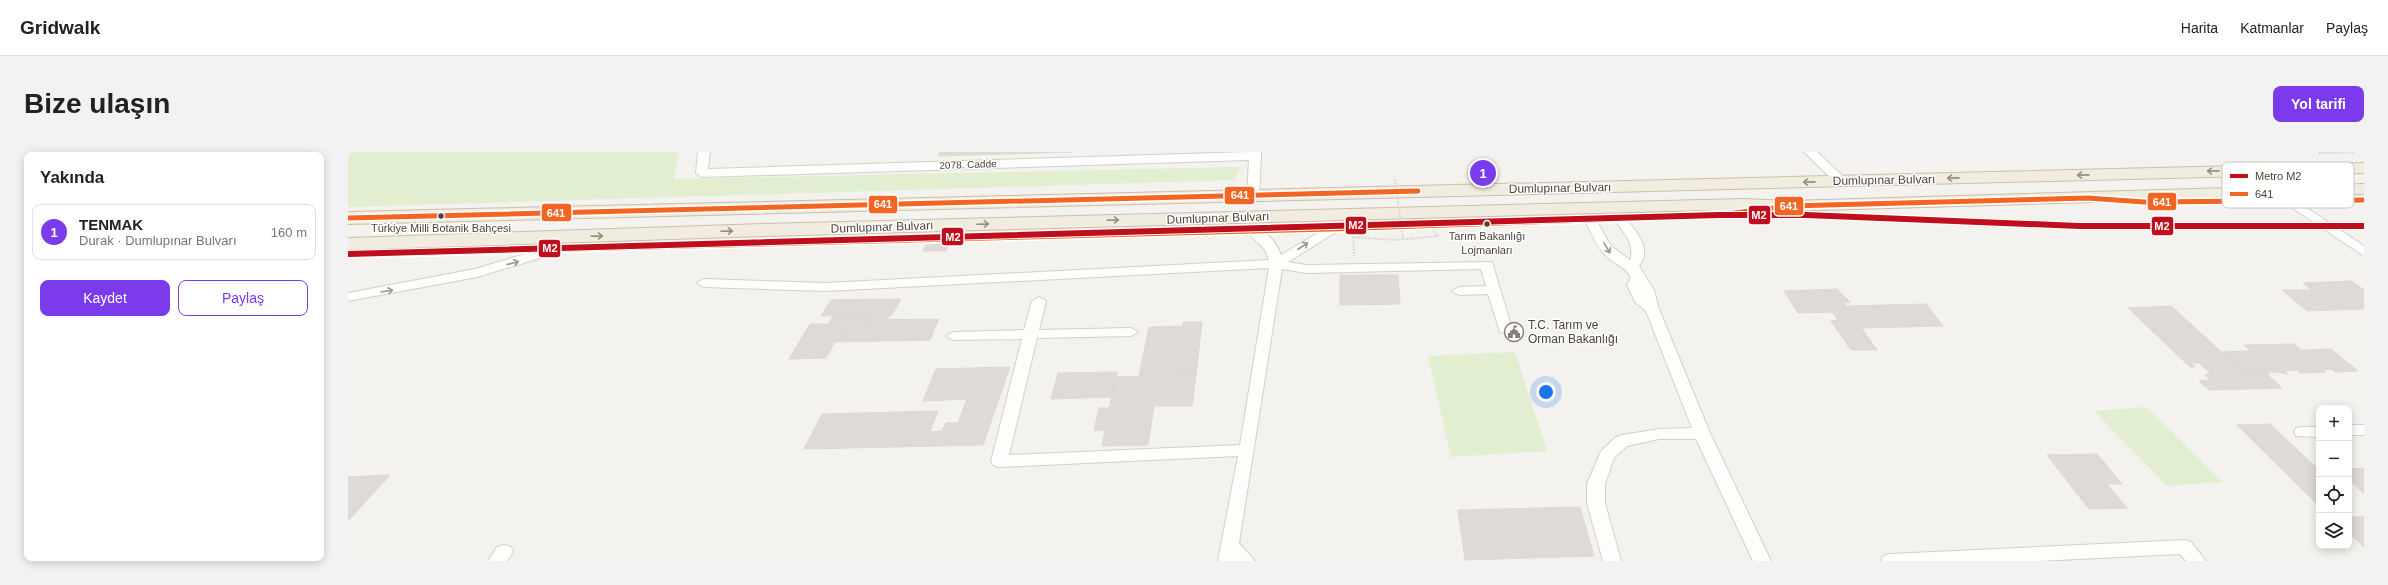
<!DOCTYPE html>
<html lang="tr">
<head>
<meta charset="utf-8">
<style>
	body { margin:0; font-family:Arial,sans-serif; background:#f2f2f2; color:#202124 }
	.controls { position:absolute; right:12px; bottom:12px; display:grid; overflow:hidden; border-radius:8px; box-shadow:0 2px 10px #0003 }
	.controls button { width:36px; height:36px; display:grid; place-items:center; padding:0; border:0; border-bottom:1px solid #e0e0e0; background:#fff; color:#202124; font:20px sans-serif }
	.you { position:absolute; left:1198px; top:240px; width:14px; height:14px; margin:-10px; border:3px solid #fff; border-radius:50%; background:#1a73e8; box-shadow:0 0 0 6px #1a73e833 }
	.badge { display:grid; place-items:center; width:26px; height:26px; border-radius:50%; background:#7c3aed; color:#fff; font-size:13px; font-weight:700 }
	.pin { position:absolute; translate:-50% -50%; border:2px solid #fff; box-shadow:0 1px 4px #0006 }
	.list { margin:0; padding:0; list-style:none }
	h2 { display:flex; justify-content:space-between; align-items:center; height:52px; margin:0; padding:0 16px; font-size:17px }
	h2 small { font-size:13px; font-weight:400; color:#757577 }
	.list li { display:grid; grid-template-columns:26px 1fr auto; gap:12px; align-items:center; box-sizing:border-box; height:56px; margin:0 8px 8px; padding:0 8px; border:1px solid #e0e0e0; border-radius:8px }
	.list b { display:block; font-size:15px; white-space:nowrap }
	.list p { margin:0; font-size:13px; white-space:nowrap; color:#757577 }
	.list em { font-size:13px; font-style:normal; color:#757577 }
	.actions { display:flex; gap:8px; padding:12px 16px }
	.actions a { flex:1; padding:9px 0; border:1px solid #7c3aed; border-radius:8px; text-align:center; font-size:14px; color:#7c3aed }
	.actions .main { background:#7c3aed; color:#fff }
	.icon { flex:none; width:22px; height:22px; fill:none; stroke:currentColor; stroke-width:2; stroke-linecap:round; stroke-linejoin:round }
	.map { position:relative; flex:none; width:2016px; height:409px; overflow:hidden; border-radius:8px }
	header { display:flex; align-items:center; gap:24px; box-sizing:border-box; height:56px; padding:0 20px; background:#fff; border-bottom:1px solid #e0e0e0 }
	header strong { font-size:19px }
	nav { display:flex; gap:22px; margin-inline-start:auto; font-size:14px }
	.intro { display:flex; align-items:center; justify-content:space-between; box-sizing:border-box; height:96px; padding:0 24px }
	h1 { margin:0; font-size:28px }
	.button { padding:10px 18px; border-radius:8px; background:#7c3aed; color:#fff; font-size:14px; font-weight:700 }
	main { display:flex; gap:24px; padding:0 24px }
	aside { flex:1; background:#fff; border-radius:8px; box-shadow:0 2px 10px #0003 }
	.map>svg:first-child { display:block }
</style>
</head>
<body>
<header>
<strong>Gridwalk</strong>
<nav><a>Harita</a><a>Katmanlar</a><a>Paylaş</a></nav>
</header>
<div class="intro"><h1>Bize ulaşın</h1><a class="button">Yol tarifi</a></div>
<main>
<aside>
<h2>Yakında<small></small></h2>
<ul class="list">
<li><span class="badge">1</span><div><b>TENMAK</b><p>Durak · Dumlupınar Bulvarı</p></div><em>160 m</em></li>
</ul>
<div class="actions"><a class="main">Kaydet</a><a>Paylaş</a></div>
</aside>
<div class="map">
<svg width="2016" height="409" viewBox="0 0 2016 409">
	<rect width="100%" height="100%" fill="#f4f2ee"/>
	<path fill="#e1eecf" d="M0,0h331l-5,27 567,-12 -7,13 -886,27z
		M1167,200l32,99 -96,6 -23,-101z
		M1798,255l77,75 -56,4 -73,-75z"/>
	<path fill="#dedbd6" stroke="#dcd9d4" d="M592,0h131l-133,4z
		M601,92l-3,7h-23l3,-6z
		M992,123h58l2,29 -60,1z
		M2004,129l12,9v7h-14l14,12 -57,2 -25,-21h30l-9,-7z
		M1489,137l13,13 -6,1 33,47h-26l-20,-29 7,-1 -6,-8 -34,1 -14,-22z
		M2002,145h14v11z
		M553,147l-9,16h-2l-3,5h-20l3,-5 -49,1 10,-16z
		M1578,152l17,22 -81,2 -15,-22z
		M1823,154l76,69 20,-1 15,14 -73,2 -10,-9 12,-1 -6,-5 6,-1 -12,-11h-8l4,4h-5l-62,-59z
		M522,163l-8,14h-20l3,-5h-16l4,-8z
		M591,167l-9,21 -96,2 8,-13h20l5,-9z
		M835,170h19l-6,53 -57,1 10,-49 34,-1z
		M462,172h35l-19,34 -37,1z
		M1946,192l7,6 30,-1 27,22 -23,1 -3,-3 -9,1 3,2 -26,1 -3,-3 -13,1 4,3 -21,-3 3,3 -23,1 -25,-23 29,-1 -7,-6z
		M662,215l-27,78 -179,4 18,-35 116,-3 -8,21 12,-1 4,-8h12l9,-24 -44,2 13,-32z
		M769,220l-6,25 -60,2 7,-26z
		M848,223l-4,31h-38l-6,39 -46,1 3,-16 -11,1 5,-23h10l7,-31z
		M1922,272l49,46v36l-82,-81z
		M1749,302l25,30h-15l20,24 -38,1 -42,-54z
		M2016,316v26l-15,-14v-11z
		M42,323l-42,46v-44z
		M1232,355l14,49 -129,4 -7,-50z
		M2001,365h15v30l-15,-14z"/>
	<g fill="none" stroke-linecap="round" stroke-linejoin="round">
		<defs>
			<path id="minor" d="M350,0h12l-2,17 541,-17h12v4l-2,39 -6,4 -6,-4 2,-35 -547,17 -6,-4z
				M1456,0h13l28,26 2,3 -2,3h-8z
				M1944,46l72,48v10l-76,-51 -2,-3z
				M1272,63l4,1c12,16 29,32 15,50l15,24 5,19 51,124 61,128h-18l-57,-122h-37l-32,7 -13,12 -9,26v19l16,58h-18l-16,-58v-19l14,-33 15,-14 6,-2 37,-6 33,-1 -46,-117 -11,-9 -8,-17 4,-8c-8,-12 -14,-11 -24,-20 -10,-10 -16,-24 -22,-36l6,-4 4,1 16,28 19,14c6,-16 -8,-29 -16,-41z
				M983,73l6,4 -1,3 -48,30 19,3 185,-3 20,67 -7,4 -5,-1 -12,-38 -29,1 -7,-4 7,-4 27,-1 -5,-17 -174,4 -25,-4 -43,274 16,18h-37l20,-105 -239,11 -6,-2 -2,-4 31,-122 -69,1 -7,-4 7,-4 71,-2 8,-29 7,-4 7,4 -7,29 92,-2 7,4 -7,4 -94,2 -28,117 231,-10 29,-177 -443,23 -122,-4 -7,-4 7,-4 122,4 443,-23c-5,-18 -13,-15 -21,-28l1,-3c15,-3 28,14 32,26z
				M207,93l5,1 2,3 -2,3 -83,25 -129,24v-8l127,-24z
				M2001,273h15v10h-15z
				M1954,275h17v10l-23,-1 -2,-4 2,-4z
				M1837,388l6,2 15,19h-20l-6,-7 -142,7h-157l2,-5 7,-2z
				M156,393l7,2 2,5 -6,9h-19l9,-14z"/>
			<path id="trunk" d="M2016,11v10l-2016,51v-12z
				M2016,32v10l-575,17 -46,-2 -980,27 -415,14v-12l415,-14 980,-25 46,2z"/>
		</defs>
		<use href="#minor" stroke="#d2d0cb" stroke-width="2"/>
		<use href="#trunk" stroke="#ccbfa9" stroke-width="2"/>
		<path stroke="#d3d2cc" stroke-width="2" stroke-dasharray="1.5 1.5" stroke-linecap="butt" d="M1971,1l36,-1
			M1135,75l44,-1
			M1084,77l6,7
			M1005,79l1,25
			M1005,85l43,3 43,-4"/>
		<use href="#minor" fill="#fdfdfc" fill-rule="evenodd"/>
		<use href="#trunk" fill="#f0ece0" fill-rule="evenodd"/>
		<path stroke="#d3d2cc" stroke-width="2" stroke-dasharray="1.5 1.5" stroke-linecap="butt" d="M1047,28l8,58"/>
		<defs>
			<path id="bus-1" d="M0,66l1070,-27
				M0,103l983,-26 289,-10 114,-6 55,-7 299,-8 56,4 220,-2"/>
		</defs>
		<use href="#bus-1" stroke="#fff" stroke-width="8"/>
		<use href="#bus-1" stroke="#f26522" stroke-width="5"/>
		<defs>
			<path id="metro-1" d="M0,102l1371,-39h87l273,11h285"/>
		</defs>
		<use href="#metro-1" stroke="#fff" stroke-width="8"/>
		<use href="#metro-1" stroke="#bf0e1c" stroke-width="6"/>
	</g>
	<defs><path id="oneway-shaft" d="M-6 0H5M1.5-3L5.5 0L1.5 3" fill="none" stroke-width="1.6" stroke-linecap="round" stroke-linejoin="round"/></defs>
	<g stroke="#959084">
		<use href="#oneway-shaft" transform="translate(1865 19) rotate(179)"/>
		<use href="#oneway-shaft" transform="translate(1735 23) rotate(179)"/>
		<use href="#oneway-shaft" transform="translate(1605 26) rotate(179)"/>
		<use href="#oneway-shaft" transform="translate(1461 30) rotate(179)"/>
		<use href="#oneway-shaft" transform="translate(765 68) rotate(-2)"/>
		<use href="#oneway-shaft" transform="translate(635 72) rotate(-2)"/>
		<use href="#oneway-shaft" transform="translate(379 79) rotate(-2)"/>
		<use href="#oneway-shaft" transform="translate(249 84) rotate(-2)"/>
	</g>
	<g stroke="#9b9791">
		<use href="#oneway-shaft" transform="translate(955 94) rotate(-33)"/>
		<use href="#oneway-shaft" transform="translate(1259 96) rotate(58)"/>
		<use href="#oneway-shaft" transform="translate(165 111) rotate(-15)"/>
		<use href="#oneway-shaft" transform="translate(39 139) rotate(-9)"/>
	</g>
	<defs>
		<symbol id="civic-ring" viewBox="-11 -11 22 22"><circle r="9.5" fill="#fff" stroke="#868178" stroke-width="1.5"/><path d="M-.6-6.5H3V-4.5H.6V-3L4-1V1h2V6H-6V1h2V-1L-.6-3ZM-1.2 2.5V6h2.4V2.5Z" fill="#868178"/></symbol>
	</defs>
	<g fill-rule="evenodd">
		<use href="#civic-ring" x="1155" y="169" width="22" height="22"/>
	</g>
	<g fill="#4b4439" stroke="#fff" stroke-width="1.5">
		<circle cx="93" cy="64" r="3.5"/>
		<circle cx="1139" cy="72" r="3.5"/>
	</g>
	<g text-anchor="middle" stroke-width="3" stroke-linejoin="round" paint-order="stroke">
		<g font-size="10" fill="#4b4439" stroke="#fff">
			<text transform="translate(620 12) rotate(-2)" y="4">2078. Cadde</text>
		</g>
		<g font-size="11" fill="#4b4439" stroke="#fff">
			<text x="93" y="80">Türkiye Milli Botanik Bahçesi</text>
			<text x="1139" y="88">Tarım Bakanlığı<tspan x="1139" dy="14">Lojmanları</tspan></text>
		</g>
		<g font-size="12" fill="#4b4439" stroke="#fff">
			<text transform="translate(1536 28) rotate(-1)" y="4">Dumlupınar Bulvarı</text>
			<text transform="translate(1212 36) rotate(-1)" y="4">Dumlupınar Bulvarı</text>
			<text transform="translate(870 66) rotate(-2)" y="4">Dumlupınar Bulvarı</text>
			<text transform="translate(534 75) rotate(-2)" y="4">Dumlupınar Bulvarı</text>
		</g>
		<g font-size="12" fill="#4b4439" stroke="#fff" text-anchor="start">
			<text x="1180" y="177">T.C. Tarım ve<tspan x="1180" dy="14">Orman Bakanlığı</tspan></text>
		</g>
	</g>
	<rect x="1874" y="10" width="132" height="46" rx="6" fill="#fff" stroke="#c9c7c4" stroke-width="1"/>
	<rect x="1882" y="22" width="18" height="4" fill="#bf0e1c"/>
	<rect x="1882" y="40" width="18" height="4" fill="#f26522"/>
	<g font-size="11" fill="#4b4439">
		<text x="1907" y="28">Metro M2</text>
		<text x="1907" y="46">641</text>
	</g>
	<g stroke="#fff" stroke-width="1.5">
		<rect x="876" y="34" width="31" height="19" rx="4" fill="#f26522"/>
		<rect x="1799" y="40" width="30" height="19" rx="4" fill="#f26522"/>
		<rect x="520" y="43" width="30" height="19" rx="4" fill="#f26522"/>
		<rect x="1426" y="44" width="30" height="20" rx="4" fill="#f26522"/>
		<rect x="193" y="51" width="31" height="19" rx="4" fill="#f26522"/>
		<rect x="1400" y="53" width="23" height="20" rx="4" fill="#bf0e1c"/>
		<rect x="997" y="64" width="22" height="19" rx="4" fill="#bf0e1c"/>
		<rect x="1803" y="64" width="23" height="20" rx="4" fill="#bf0e1c"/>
		<rect x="593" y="75" width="23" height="19" rx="4" fill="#bf0e1c"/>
		<rect x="190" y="87" width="23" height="19" rx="4" fill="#bf0e1c"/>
	</g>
	<g font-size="11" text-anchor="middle" font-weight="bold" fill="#fff">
		<text x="892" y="47">641</text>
		<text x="1814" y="54">641</text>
		<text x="535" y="56">641</text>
		<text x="1441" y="58">641</text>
		<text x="208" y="65">641</text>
		<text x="1411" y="67">M2</text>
		<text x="1008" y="77">M2</text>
		<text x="1814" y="78">M2</text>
		<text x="605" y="89">M2</text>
		<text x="202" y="100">M2</text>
	</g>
</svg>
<div class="controls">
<button>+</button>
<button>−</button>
<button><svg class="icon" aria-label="locate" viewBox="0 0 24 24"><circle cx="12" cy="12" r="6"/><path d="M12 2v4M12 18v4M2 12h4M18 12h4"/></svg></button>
<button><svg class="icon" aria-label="layers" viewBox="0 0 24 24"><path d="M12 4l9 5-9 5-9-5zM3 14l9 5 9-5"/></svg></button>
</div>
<div class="you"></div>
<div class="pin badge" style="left:1135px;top:21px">1</div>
</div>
</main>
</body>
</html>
